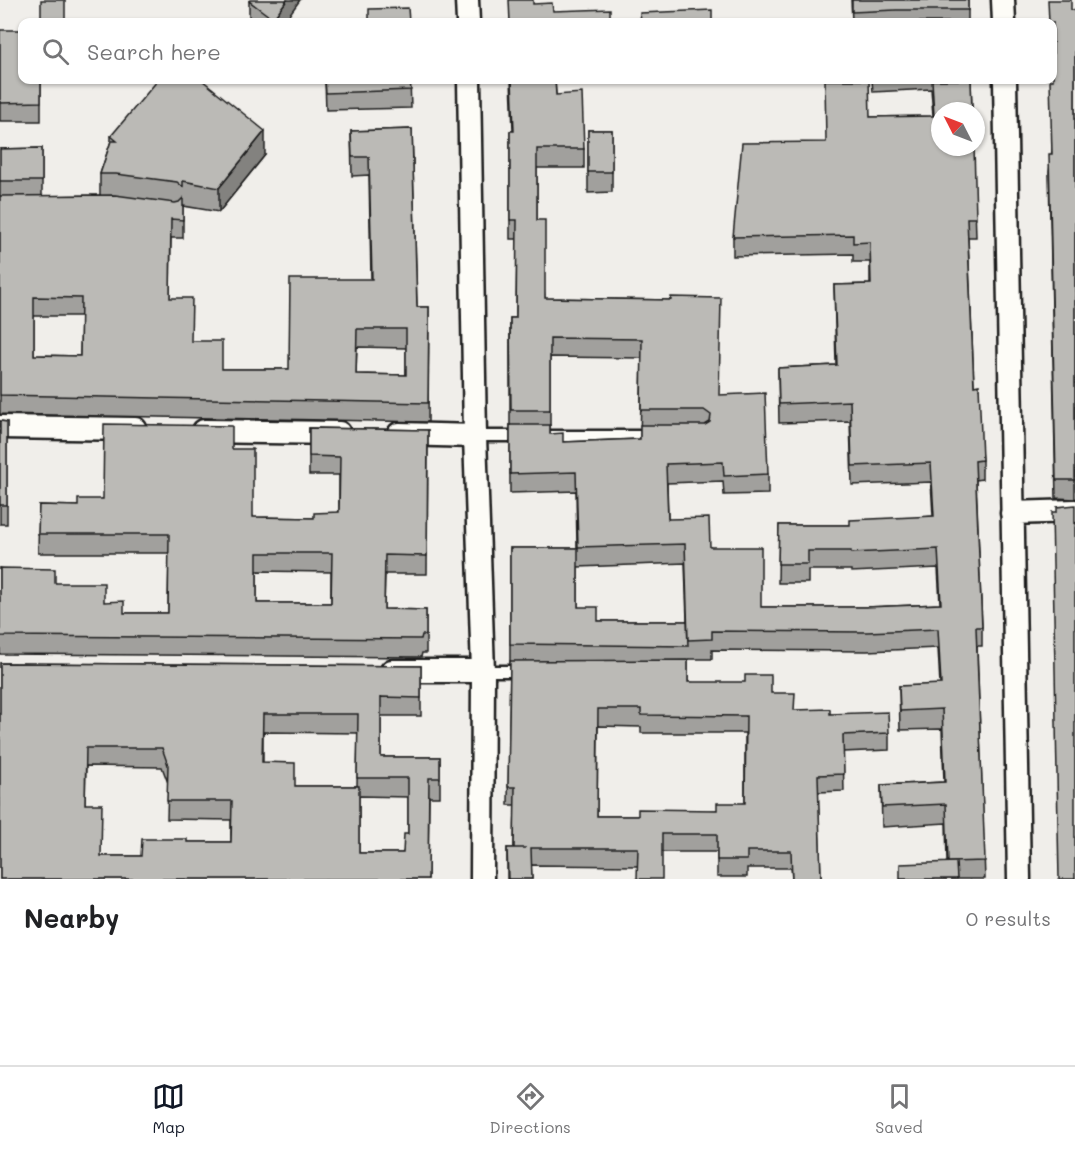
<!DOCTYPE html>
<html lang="en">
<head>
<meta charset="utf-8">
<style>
	body { margin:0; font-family:Mali,sans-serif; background:#f2f2f2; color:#202124 }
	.compass { position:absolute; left:931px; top:102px; width:54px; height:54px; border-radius:50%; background:#fff; box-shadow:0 2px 4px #0004; rotate:312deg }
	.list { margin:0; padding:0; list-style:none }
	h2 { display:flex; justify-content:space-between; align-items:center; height:78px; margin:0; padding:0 24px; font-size:26px }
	h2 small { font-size:20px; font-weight:400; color:#757577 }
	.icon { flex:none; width:33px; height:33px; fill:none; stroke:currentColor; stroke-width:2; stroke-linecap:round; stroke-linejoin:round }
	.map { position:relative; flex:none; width:1075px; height:879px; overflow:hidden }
	.search { position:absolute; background:#fff; box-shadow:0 2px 4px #0004; left:18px; right:18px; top:18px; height:66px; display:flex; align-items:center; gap:15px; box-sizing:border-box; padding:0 21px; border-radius:12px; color:#757577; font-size:22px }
	.sheet { height:186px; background:#fff }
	nav { display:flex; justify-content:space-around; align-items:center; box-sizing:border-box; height:84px; border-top:2px solid #e0e0e0; background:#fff; font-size:16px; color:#757577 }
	nav a { display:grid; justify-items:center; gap:3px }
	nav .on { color:#111827 }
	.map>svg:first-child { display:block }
</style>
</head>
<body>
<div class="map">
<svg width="1075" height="879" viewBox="0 0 1075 879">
	<rect width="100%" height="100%" fill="#f0eeea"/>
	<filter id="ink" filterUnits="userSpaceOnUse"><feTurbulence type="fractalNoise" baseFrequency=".0167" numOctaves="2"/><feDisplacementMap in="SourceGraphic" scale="12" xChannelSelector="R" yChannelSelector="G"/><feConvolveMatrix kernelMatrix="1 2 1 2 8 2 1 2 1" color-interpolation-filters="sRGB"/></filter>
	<g filter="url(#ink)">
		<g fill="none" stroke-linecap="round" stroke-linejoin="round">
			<defs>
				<path id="lane" d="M475,436h48
					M550,436h105
					M483,671h39"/>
				<path id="street" d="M467,0l1,22
					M1003,0l1,22
					M469,80l6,356 8,235 -1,208
					M1005,80l14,799
					M0,427l135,2
					M204,431l135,2
					M399,434l76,2
					M1012,513l63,-2
					M392,671h91"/>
			</defs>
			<use href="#lane" stroke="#1c1c1c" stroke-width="15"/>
			<use href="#street" stroke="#1c1c1c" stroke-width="27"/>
			<use href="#lane" stroke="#fdfcf7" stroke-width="10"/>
			<use href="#street" stroke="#fdfcf7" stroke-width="22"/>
		</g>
		<path fill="#a1a09d" stroke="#1c1c1c" stroke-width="1.5" fill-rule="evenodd" d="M851,0h117v22h-116z
			M249,1l35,21h-31l-4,-2z
			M1071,10h4v489l-19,-1 -7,-326z
			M0,30l22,50h19v41h-41z
			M325,80h85l1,28 -85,2z
			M511,80h44l1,15 28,54v19h-47v52l8,78 126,2 48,95 49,79v20l-44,1 -1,-14 -56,2 1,36 42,28 51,60h105l74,-3 -2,-36 -87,4v-2h-43v13h-30l1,-58h71l83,-9 -2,-34 -79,3 -2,-64 -71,2 -1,-55 58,-3 -2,-80 36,-1v-22h-17v-8l-120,2v-19l93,-95 44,-25 63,-1 -2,-27 -58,3 -1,-12h99l5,157h-8l6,149 8,74v19l-6,1 6,147v19h-5l8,233h-85l47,-17 -1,-39 -64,4 -1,-42 63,-3 -2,-53 -42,1 -1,-44 41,-1 -2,-37 -71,3 -155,-1v9h-24v23l83,11 24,17 35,4 59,19v17l-46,2 1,39 -26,1 3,87h-29l-1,-11h-44v9h-30v-25h-55l-24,14 -107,-1 1,14h-25v-31h7l1,-43h-7l2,-144v-113h67l-1,-57 -66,2v-175h6l1,-79h-7v-108h3zM550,357l92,1 -2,81 -77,3 -13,-8zM685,563l2,58h-89l-20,-14v-40zM598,726l43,1v6h104v70l-28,7 -79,6h-41z
			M412,129l5,178h12l-1,115 -428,-8v-265l42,-1v48l58,-1v-21l11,-33v-5l154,19 -46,57 -36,-6v32h-12l-1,60 21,43 31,28h67l82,-90 -2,-104 -17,1 -1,-45zM34,316h47l-1,40 -46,-1zM357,347l49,1v27l-50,-1z
			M588,130h24v62l-24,1z
			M0,421l7,1v102h-7z
			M309,428l119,2 -1,144h-42l-1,35 42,1v43h-4l-1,4 -421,-3v-86l55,15 49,19 20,11h44l1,-60h-131l1,-48 39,1 25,-7 129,-50 21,68 61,1 25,-6v-37h-30zM257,571l74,1v31h-74z
			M0,663l421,3v50h-40v41h59v40h-11l-1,82h-428zM263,732l95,1 -1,53h-62l-32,-24zM86,766l76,1 6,16 -1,36 64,1v22h-44l-46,14h-40l-16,-52zM359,796l49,1v37l-5,19h-44z"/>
		<path fill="#83827f" stroke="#1c1c1c" stroke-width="1.5" d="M287,0h13l-16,22h-11v-3z
			M265,131v24l-46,57v-24z"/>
		<path fill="#bbbab6" stroke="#1c1c1c" stroke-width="1.5" fill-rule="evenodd" d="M41,0h24v22h-24z
			M250,0h37l-14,19 -24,-18z
			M509,0h24v4l19,-1 1,8 57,-2v13h-100z
			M852,0h116v10h-72l-44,2z
			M1048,0h23v10h4v470h-19l-7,-326h3l-2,-74h3v-58h-4z
			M408,8l1,14h-40v-13z
			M712,10v12h-71l-1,-9z
			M0,30h22v50h19v22l-41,1z
			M158,80h44l63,51 -46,57 -36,-7v6l-6,-5 -61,-8h-16l11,-33h6l-6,-5z
			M325,80h85l1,10 -85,3z
			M512,80h43l1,15 26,-2 2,56h-47v71h8v78l126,2v-3l50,1 -2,97 46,-2 3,81 -44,2 -1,-14 -57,2 2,55 41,-1 1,29h51v60h105l75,-3 -3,-55 -87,4v-2h-43v13h-30l1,-39h71v-5l84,-4 -3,-53 -79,3 -2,-65 -71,3 -1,-36 59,-3 -3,-80 37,-1 -1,-42 -17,1v-8l-120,2 9,-94 84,-1 -1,-62h44l1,37 64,-1 -2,-36h39l1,31h-32v36h34l2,71h-9l7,168 5,-1 3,75 -7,1 7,166h-6l9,234 -37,1 -2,-58 -64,3 -1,-22 64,-3 -3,-73 -42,2 -1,-25 42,-2 -3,-55 -71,3 -155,-1v8l-24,1 -3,-96 -107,3 -2,-75 -66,2v-49h40v9l13,-1v9l77,-3v-14h65l5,-3 1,-7 -7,-5h-63l1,-71 -92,-1v72h-39l-1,-92h6l1,-98h-7v-89h4z
			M412,129l5,178h12l-1,96 -428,-8v-199l115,-1 60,8 4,-1 4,-4v22l-12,-1 -1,79h22l-1,43h31v28h67l1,-90h82l-3,-122h-17l-1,-26zM34,297l47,1 -1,58 -46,-1zM357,329h49v46l-50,-1z
			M588,130h24v42h-24z
			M42,148v33h-42v-32z
			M0,421l7,1v83h-7z
			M104,424l128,2v23h21v68l61,1v-5l25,-1 1,-55 -31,-1v-28l119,2 -1,126 -42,-1 -1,54 42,1v25h-4l-1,4 -421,-3v-68l55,1v14h49v19l20,-1v12h44l1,-79h-131l1,-29 39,1v-7h25zM257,553h75l-1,50h-74z
			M1075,505v374h-16l-7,-367h5v-5z
			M510,548h68v59h20v14h89l1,25 -178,-2z
			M688,660v22h57v-7h26v18h24l-1,17 36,-1v5l58,-2 1,21 -46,2 1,39 -26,1 3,104h-29l-1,-28h-44v9h-30v-26h-55v45h-25l1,-31h-107l1,31h-24l-1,-31h19h-12l1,-61h-7l2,-126zM598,709h43v6l105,1 -1,87h-28v7l-79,-1v7h-41z
			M0,663l421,3v32l-40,-1v60h59v21h-11l-1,101h-428zM263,714h95l-1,64h51v56h-4l-1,19h-44v-67h-64v-23l-33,-1zM86,748h76l6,17 -1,36h65l-1,41h-44v-3h-45l-1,17h-40l1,-52h-17z
			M956,862l1,17h-57v-15z"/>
	</g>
</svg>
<svg class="compass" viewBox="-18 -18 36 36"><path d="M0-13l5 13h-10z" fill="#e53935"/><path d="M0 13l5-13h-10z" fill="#757577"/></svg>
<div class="search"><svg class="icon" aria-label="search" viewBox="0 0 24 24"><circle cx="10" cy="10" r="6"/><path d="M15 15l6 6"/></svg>Search here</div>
</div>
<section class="sheet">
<h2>Nearby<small>0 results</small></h2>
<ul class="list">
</ul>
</section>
<nav>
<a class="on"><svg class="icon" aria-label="map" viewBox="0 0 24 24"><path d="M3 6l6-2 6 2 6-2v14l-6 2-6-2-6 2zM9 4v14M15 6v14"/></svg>Map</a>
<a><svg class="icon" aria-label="directions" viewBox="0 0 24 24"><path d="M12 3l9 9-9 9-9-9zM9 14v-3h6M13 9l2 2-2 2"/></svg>Directions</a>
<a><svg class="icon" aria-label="saved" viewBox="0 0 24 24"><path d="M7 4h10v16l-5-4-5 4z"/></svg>Saved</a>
</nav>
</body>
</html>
